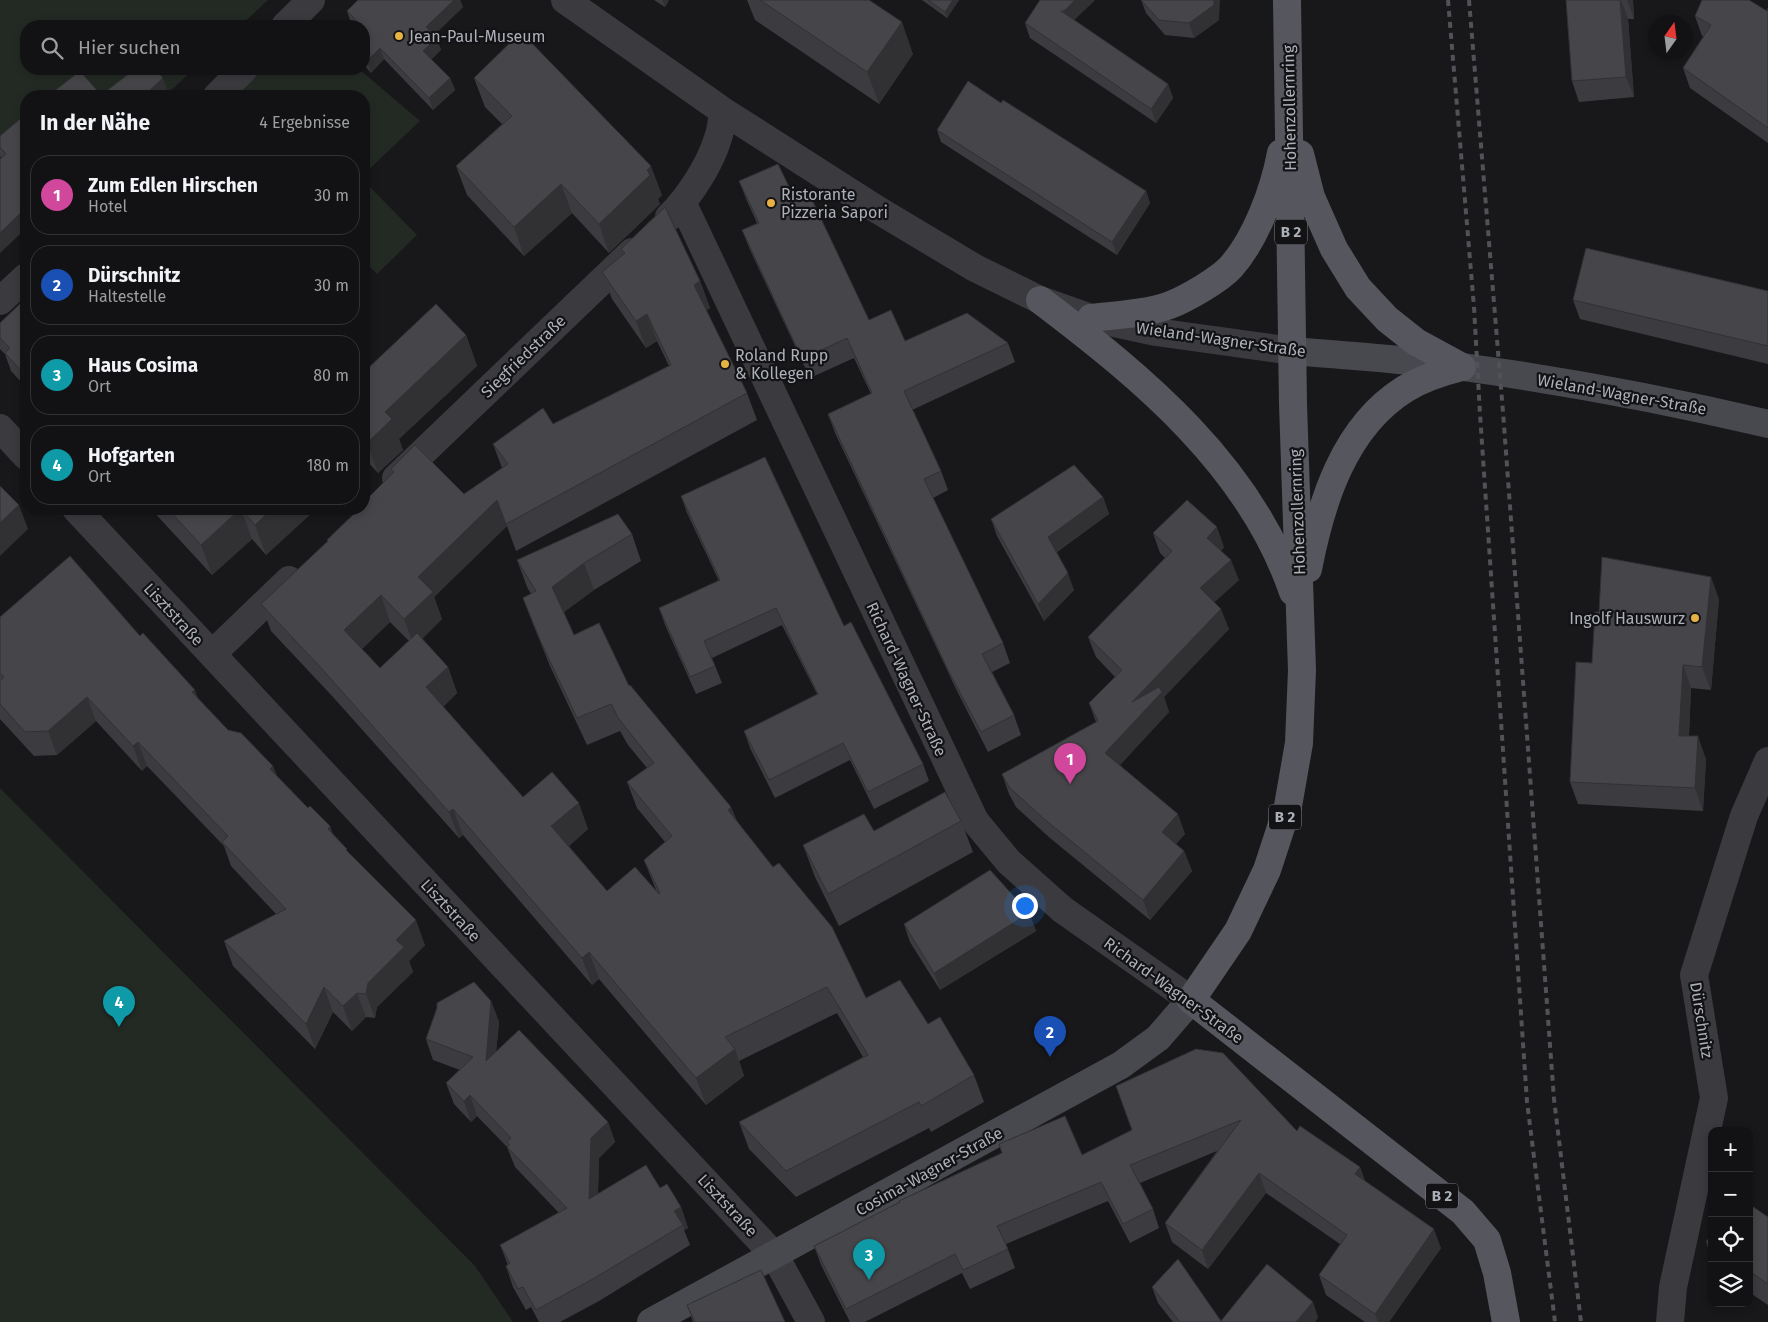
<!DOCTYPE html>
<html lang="de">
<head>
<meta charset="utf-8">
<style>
	body { margin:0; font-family:"Fira Sans",sans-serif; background:#1f2022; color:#f1f3f6 }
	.controls { position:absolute; right:15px; bottom:15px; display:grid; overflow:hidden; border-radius:10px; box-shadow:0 2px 8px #0003 }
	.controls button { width:45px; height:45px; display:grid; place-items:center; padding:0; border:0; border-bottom:1px solid #313234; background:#121214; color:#f1f3f6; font:25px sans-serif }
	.compass { position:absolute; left:1648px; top:15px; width:45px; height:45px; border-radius:50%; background:#121214; box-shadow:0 2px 8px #0003; rotate:14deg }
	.you { position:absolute; left:1024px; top:905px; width:18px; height:18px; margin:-12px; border:4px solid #fff; border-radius:50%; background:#1a73e8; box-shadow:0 0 0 8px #1a73e833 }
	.badge { display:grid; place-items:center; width:32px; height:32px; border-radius:50%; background:#1a73e8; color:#fff; font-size:16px; font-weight:700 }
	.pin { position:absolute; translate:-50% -41px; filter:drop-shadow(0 1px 2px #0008) }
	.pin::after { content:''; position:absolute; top:26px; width:18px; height:15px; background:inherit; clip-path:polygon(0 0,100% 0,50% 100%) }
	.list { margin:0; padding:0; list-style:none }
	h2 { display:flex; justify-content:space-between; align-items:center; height:65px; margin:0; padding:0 20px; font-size:21px }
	h2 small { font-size:16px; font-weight:400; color:#9c9ea0 }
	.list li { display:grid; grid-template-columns:32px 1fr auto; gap:15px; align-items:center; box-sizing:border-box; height:80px; margin:0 10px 10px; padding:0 10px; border:1px solid #313234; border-radius:20px }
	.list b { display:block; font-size:19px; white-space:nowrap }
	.list p { margin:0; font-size:16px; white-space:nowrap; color:#9c9ea0 }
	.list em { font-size:16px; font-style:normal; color:#9c9ea0 }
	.icon { flex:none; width:28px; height:28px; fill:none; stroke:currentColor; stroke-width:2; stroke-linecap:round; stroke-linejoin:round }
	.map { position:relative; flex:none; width:1768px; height:1322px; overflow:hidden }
	.search { position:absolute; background:#121214; box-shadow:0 2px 8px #0003; left:20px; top:20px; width:350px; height:55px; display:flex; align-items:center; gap:12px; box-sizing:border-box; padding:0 18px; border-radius:20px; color:#9c9ea0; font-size:19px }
	.panel { position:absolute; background:#121214; box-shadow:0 2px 8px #0003; left:20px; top:90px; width:350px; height:425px; border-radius:20px }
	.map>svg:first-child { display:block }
</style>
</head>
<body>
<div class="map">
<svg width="1768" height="1322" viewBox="0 0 1768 1322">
	<rect width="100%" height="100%" fill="#18181a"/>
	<path fill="#232a24" d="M0,0h268l-28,26h-214v43h168l-29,27h-139v133l-26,24z
		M263,69h96l61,52 -56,53v-78h-127z
		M364,181l53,54 -40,39 -13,-13z
		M0,788l475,478 38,56h-513z"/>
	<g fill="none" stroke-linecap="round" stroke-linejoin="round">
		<path stroke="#3a3a3f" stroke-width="28" d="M565,0l158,111 155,99 97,58 65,32 51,18 65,14 137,19
			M285,26l26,-26
			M217,96l27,-27
			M683,204l292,617 34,41 54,48 128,90
			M669,217c20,-20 41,-52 49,-79 3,-8 4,-18 5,-27
			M0,301l26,-24
			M0,428l26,28
			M396,478l236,-226
			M76,509l699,747 36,66
			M212,654l77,-74
			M1670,1322l3,-35 41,-189 -20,-123 50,-159 24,-55"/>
		<path stroke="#48494f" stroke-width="28" d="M1293,351c57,5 114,8 170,16 102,14 204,33 305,57
			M651,1322l470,-257 37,-27 33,-38"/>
		<path stroke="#56575e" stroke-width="28" d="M1287,0l6,404 9,266 -3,73 -11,63 -21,64 -29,61 -47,69 272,212 24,28 10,33 9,49
			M1300,154l11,43 23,52 24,39 29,31 29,23 46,25
			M1040,300c103,78 210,166 253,292
			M1091,318c25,-3 55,-4 79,-13 16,-6 49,-25 61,-38 25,-28 43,-77 50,-114
			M1308,569c13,-67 36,-142 97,-180 18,-11 37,-17 57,-22"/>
		<path stroke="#515258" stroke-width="4" stroke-dasharray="6 5" stroke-linecap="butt" d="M1448,0l26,307 6,107 47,688 28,220
			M1469,0l34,412 51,687 27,223"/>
	</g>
	<path fill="#3c3c40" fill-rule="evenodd" d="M358,0h102l3,7 -29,28 7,15 -10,9 19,19 5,12 -22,20 -49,-51 -13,14 -7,-8v-39h-9l-4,-3 -4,-12z
		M654,0h15l-4,7z
		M747,0h122l44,54 -34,50 -124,-84z
		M922,0h37l-12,18z
		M1095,0l-21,20 94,64 5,14 -17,25 -126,-85 -5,-15z
		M1141,0l78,20 -25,18 -29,-3 -19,-22z
		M1566,0h67l1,19h-6l6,78 -55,5 -7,-21z
		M1768,8v135l-78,-55 -7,-20 21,-32h-2l-7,-20 72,-5z
		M474,78l188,117 -4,4 2,5 -51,49 -37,-40 -48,43 -57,-61 -11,-29 46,-42 -17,-17z
		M1001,103l145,88 4,12 -33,52 -176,-113 -4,-12z
		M26,114l-26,139 2,-95 -2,-2v-20z
		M739,181l54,14 76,125 36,21 103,2 7,19 -103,48 29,61 7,19 -15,8 70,145 7,20 -18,9 22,43 7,20 -33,17 -32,-63 -121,-256 -7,-19 43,-20 -17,-36 -44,20 -60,-128 -8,-20 15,-7 -10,-22z
		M621,249l79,32 10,27 -4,2 41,83 10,27 -241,131 -9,-25 -73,71 8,22 -20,20 26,28 9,26 -14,14 80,90 65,32 -19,17 38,45 49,-1 -12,-30 21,-18 -28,-34 -10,-26 20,-14 -19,-23 -8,-14 -33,14 -37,-79 -17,-42 -10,-26 8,-4 -4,-7 -10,-27 115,-26 9,27 -47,29 -30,22 10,23 55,51 102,121 6,14 129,177 62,26 46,51 10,27 -53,30 -2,-4 -133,69 -47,-48 -10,-27 124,-65 -26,-44 -98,48 5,15 -38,29 -107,-126 -7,6 -129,-150 -4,3 -126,-141 -62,-66 -10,-27 67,-62 -1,-2 43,-42 -1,-1 23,-23 -1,-5 73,25 38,-26 -9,-24 60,-20 116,-58 -12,-25 -11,7 -34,-49 -10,-27 21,-18zM390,622l19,19 -29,27 -18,-19z
		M1768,291v73l-188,-45 -7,-19z
		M26,300v87l-15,-16 -6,-17 -5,-5v-26z
		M466,335l11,31 -78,73 4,11 -25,23 -14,-15v-86z
		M681,496l163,130 79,138 6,17 -55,28 -24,-49 -75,38 -25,-50 -6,-17 73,-37 -35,-69 -70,33 10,25 -26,11 -31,-69 -6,-17 60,-27 -32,-68z
		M1103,497l6,17 -52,38 17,38 -30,31 -47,-85 -6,-17z
		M151,509h164v1l-49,45 -14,-16 -40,36z
		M1153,533l71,14 -3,4 18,29 -25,22 15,27 -65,68 5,15 -49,53 65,69 -9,10 8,7 8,20 -42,49 -100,-82 -34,-31 -7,-13 -7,-20 94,-52 -7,-19 26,-26 -19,-20 -8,-20 77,-79 -5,-5z
		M1719,599l-8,91 -20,-2 -2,48 17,23 -3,52 -125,-7 -8,-22 22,-119 7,-51z
		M0,617l140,19 59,64 29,30 45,36 4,10 31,32 22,18 3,9 92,110 -16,16 4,11 -36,35 -2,11 -9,-1 -14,14 -19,-19 -18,37 -82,-83 -9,-25 52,-27 -45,-48 -7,-20 -77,-80 -5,5 -46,-50 -39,34 -23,1 -34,-37z
		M961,821l12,31 -134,74 -24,-49 -12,-32 71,-14z
		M1029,913l7,18 -96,59 -30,-48 -6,-18z
		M491,1001l8,21 -3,30 112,70 7,20 -16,16 -1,36 62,-6 21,19 7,21 -4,2 6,15 -91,56 -39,21h-21l-8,-15 -5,3 -13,-23 -7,-21 2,-1 -8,-20 59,-32 -44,-46 -8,-20 -30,-31 -6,6 -17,-18 -8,-21 14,-13 -27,-10 -7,-21z
		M1116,1086l181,45 63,36 5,14 76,67 -52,74h-24l-39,-27 -7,-20 21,-31 -74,-51 -58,76 -36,-27 -7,-19 52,-72 -77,32 13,26 6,19 -29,15 -22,-42 -102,43 9,24 -45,21 -8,-16 -97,49h-15l-29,-57 -7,-19 188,-93 -3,-9 83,11 50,-25z
		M1749,1204l19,13v88l-19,-13z
		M1712,1233v26l-6,-17z
		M1152,1287l69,34 97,-4 -3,5h-142l-15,-19z
		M687,1305l98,17h-92z"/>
	<path fill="#313134" d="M454,0h6l3,7 -33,32 -4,-12z
		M662,0h7l-4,7z
		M953,0h6l-12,18 -2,-6z
		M1075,0h20l-26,25 -5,-14z
		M1214,0h6l-1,20 -25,18 -5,-15z
		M1621,0l7,19 6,78 -8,-20z
		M1627,0h6l1,19z
		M902,22l11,32 -34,50 -12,-32z
		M437,38l4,12 -13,13 -5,-12z
		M380,48l4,11 -13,14 -4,-12z
		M163,78l5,15 -3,3h-21z
		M450,78l5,12 -22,20 -4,-12z
		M1168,84l5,14 -17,25 -5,-14z
		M651,166l11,29 -4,4 2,5 -51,49 -10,-29z
		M561,184l11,29 -48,43 -10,-29z
		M1146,191l4,12 -33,52 -5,-13z
		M26,208v20l-26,25v-20z
		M700,281l10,27 -6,4 -10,-27z
		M647,314l10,27 -11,7 -10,-27z
		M466,335l11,31 -78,73 4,11 -25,23 -11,-30 18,-31z
		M1103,497l6,17 -55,39 -6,-16z
		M497,500l10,26 -73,71 8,22 -28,27 -10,-27 14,-42z
		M19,505l9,24 -28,27v-33z
		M241,509l11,30 -40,36 -11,-30z
		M272,509h43v1l-49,45 -11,-30z
		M1217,527l7,20 -9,11 -8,-20z
		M1231,560l8,20 -32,29 -7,-21z
		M584,563l10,27 -32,23 -10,-26z
		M1068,573l6,17 -30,31 -6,-17z
		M1711,577l8,22 -8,91 -9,-23z
		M381,595l9,27 -36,34 -10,-26z
		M1221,609l8,20 -65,68 5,15 -57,61 -7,-20 27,-51z
		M1683,665l8,23 -3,71 -9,-23z
		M448,667l9,26 -22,21 -9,-27z
		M195,690l9,24 -12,-22z
		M87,697l9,24 -39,34 -9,-24z
		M1698,736l8,23 -3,52 -8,-23z
		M138,742l9,24 -5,5 -9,-25z
		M273,766l9,25 -12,-22z
		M579,803l9,26 -27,24 -10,-27z
		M731,807l10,26 -13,-23z
		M453,809l10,26 -4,3 -10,-26z
		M1178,814l7,20 -16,18 -7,-20z
		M330,826l9,25 -11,-22z
		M1184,851l8,20 -42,49 -7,-20z
		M1029,913l7,18 -96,59 -6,-17z
		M416,920l9,25 -16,16 4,11 -36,35 -2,11 -9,-24 2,-11 28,-43z
		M589,952l10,27 -7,6 -10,-27z
		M324,987l9,25 -18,37 -9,-25z
		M357,993l9,24 -14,14 -9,-25z
		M491,1001l8,21 -6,60 -7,-21z
		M735,1049l9,27 -38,29 -10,-27z
		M470,1095l7,21 -6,6 -7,-21z
		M608,1122l7,20 -16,16 -2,62 -8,-21 2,-61z
		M1360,1167l7,19 -12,-12z
		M1259,1173l7,20 -58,76 -6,-19z
		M681,1207l7,21 -4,2 -1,-5 -9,-14z
		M1434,1229l7,19 -52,74h-11l-3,-8z
		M1313,1302l5,15 -3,5h-19z"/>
	<path fill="#46464a" stroke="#313134" d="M358,0h96l-28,27 11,11 -14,13 27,27 -21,20 -49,-50 -13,13 -3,-3v-32h-4l1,-1 -14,-14z
		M760,0h109l33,22 -35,50z
		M928,0h25l-8,12z
		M1040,0h35l-11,11h-3l107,73 -17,25 -126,-86z
		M1141,0h73v5l-25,18 -30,-3z
		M1566,0h54l6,77 -54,4z
		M1702,0h47l18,11 1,-3v120l-85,-60 28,-43 -16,-9z
		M521,32l130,134 -4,4 3,5 -51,49 -38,-40 -47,43 -58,-61 56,-50 -38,-38z
		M135,69h21l7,9 -19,18h-96l32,-25 21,24z
		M968,81l33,22 2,-3 143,91 -34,51 -175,-112z
		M26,114v94l-26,25v-74l6,-5 -6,-7v-11z
		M778,164l15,31 14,-6 62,131 22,-10 14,31 62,-28 41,30 -104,48 37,80 -17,8 79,164 -21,11 32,61 -33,17 -33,-62 -120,-256 44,-21 -25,-55 -45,21 -60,-129 17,-7 -20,-42z
		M665,207l35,74 -6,4 53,108 -241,131 -9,-24 -79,77 15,15 -29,27 -23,-24 -37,35 36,38 37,-35 31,34 -22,20 97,110 29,-25 27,31 -28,23 56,65 28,-24 24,27 1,-1 -16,-33 28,-24 -45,-54 27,-19 -35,-44 -8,-15 -34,14 -37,-78 -17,-42 13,-7 -19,-31 101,-46 14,20 -48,29 -32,24 22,48 25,-12 30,63 1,-1 101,122 -3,3 45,57 6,-4 53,64 34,71 34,-18 28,44 12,-7 34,58 -53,31 -2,-4 -133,69 -47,-49 129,-67 -41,-68 -102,50 10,12 -39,29 -107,-126 -7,6 -129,-149 -4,3 -126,-142 -62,-66 67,-63 -1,-1 32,-31h5v-5l6,-6 -1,-1 25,-25 -3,-3 24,-24 49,49 44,-30 -15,-20 50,-36 10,16 118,-59 -24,-51 -11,7 -34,-49 23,-19 -4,-4z
		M1586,248l182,43v55l-195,-46z
		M25,299l1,1v76l-21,-23 5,-5 -10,-10v-15z
		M436,304l30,31 -81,77 7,7 -25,24 -3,-4v-67z
		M765,457l79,169 7,-4 72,142 -55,28 -25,-49 -74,37 -25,-49 74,-37 -42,-86 -72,33 11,25 -25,11 -31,-69 61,-28 -39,-84z
		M1074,465l29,32 -55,40 20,36 -30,31 -47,-85z
		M0,486l19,19 -19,18z
		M1187,500l30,27 -10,11 24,22 -31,28 21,21 -89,93 27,-15 3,5 -57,61 73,61 -16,18 22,19 -41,49 -100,-82 -34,-31 -7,-13 96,-53 -9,-18 33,-33 -34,-33 84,-86 -19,-18z
		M168,509h72l-39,36z
		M241,509h31l-17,16z
		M70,556l70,80 3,-3 52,57 -3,2 36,38 13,3 32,33 -3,3 38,39 2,-2 20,20 -2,3 19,20 -1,1 70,70 -20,20 8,7 -36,36 -2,11 -9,-1 -14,13 -19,-19 -18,37 -82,-83 62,-32 -64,-67 6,-6 -90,-94 -5,4 -46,-49 -39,34 -23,1 -25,-28v-23l4,-4 -4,-4v-56z
		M1602,557l109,20 -9,90 -19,-2 -4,71h19l-3,52 -125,-6 6,-120 16,1 3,-51h4z
		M945,792l16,29 -133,73 -25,-49 61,-31 10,17z
		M990,870l39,43 -95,60 -30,-49z
		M474,982l17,19 -5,60 33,-31 89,92 -17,16 -2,61 57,-34 14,23 7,-4 14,23 -7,4 9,14 -92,55 -55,30 -13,-23 -5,2 -12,-23 4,-3 -10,-18 67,-37 -60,-61 3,-2 -3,-3 4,-4 -41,-43 -6,6 -18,-18 27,-26 -47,-18 11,-31v-5z
		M1196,1049l27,4 74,78 3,-5 60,41 -5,7 79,55 -59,85 -56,-39 28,-40 -88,-62 -57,77 -37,-27 76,-103 -111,45 23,44 -30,15 -22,-42 -104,44 11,23 -45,21 -8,-16 -109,55 -32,-63 86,-44 -1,-1 103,-48 -3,-9 66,-28 17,39 50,-25 -16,-44z
		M1749,1204l19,13v67l-19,-13z
		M1712,1233v13l-6,-4z
		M1178,1259l43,62 46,-57 46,38 -17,20h-116l-28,-35z
		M761,1270l24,52h-90l-8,-17z"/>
	<g fill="#e7b244" stroke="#131315" stroke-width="2">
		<circle cx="399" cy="36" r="5"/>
		<circle cx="771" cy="203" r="5"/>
		<circle cx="725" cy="364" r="5"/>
		<circle cx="1695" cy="618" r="5"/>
	</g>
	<g text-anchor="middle" stroke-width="4.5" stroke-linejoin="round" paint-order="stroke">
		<g fill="#131315" stroke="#7e8188" stroke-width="1">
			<rect x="1275" y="219.5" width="32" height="25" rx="4"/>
			<rect x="1269" y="804.5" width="32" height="25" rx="4"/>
			<rect x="1426" y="1183.5" width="32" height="25" rx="4"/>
		</g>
		<g font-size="15" font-weight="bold" fill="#acb0b9">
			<text x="1291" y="237">B 2</text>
			<text x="1285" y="822">B 2</text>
			<text x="1442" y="1201">B 2</text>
		</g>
		<g font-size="16" fill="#acb0b9" stroke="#131315" text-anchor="start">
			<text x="409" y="42">Jean-Paul-Museum</text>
			<text x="781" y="200">Ristorante<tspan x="781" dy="18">Pizzeria Sapori</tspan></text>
			<text x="735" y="361">Roland Rupp<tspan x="735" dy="18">&amp; Kollegen</tspan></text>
			<text x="1685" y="624" text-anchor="end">Ingolf Hauswurz</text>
		</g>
		<g font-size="16" fill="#acb0b9" stroke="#131315">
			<text transform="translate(1289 108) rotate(-91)" y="6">Hohenzollernring</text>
			<text transform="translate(1221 339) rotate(8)" y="6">Wieland-Wagner-Straße</text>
			<text transform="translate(523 356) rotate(-44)" y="6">Siegfriedstraße</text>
			<text transform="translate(1622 394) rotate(10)" y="6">Wieland-Wagner-Straße</text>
			<text transform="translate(1297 512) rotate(-92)" y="6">Hohenzollernring</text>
			<text transform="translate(174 614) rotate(47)" y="6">Lisztstraße</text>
			<text transform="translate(907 679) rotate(65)" y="6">Richard-Wagner-Straße</text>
			<text transform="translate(451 910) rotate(47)" y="6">Lisztstraße</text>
			<text transform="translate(1174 990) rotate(36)" y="6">Richard-Wagner-Straße</text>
			<text transform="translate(1702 1020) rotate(81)" y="6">Dürschnitz</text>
			<text transform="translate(929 1171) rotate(-29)" y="6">Cosima-Wagner-Straße</text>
			<text transform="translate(728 1205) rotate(47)" y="6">Lisztstraße</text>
		</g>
	</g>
</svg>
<div class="controls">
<button>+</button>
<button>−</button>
<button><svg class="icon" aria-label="locate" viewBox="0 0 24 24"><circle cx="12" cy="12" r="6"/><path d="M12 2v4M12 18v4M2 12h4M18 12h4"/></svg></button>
<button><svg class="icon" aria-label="layers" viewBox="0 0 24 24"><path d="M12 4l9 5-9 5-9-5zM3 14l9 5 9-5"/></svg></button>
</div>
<svg class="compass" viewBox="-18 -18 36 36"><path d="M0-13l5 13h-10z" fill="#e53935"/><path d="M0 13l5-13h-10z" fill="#9c9ea0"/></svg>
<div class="you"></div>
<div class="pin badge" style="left:1070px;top:784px;background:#d1479c">1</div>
<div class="pin badge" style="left:1050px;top:1057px;background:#1a4fb4">2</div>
<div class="pin badge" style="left:869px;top:1280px;background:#0f9aa8">3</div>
<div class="pin badge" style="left:119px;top:1027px;background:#0f9aa8">4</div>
<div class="search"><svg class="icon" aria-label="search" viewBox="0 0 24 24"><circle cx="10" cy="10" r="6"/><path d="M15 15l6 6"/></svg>Hier suchen</div>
<section class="panel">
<h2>In der Nähe<small>4 Ergebnisse</small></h2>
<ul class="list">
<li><span class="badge" style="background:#d1479c">1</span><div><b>Zum Edlen Hirschen</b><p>Hotel</p></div><em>30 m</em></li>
<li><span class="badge" style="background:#1a4fb4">2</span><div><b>Dürschnitz</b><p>Haltestelle</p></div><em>30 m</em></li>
<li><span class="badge" style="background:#0f9aa8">3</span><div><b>Haus Cosima</b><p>Ort</p></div><em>80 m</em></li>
<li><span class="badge" style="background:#0f9aa8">4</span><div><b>Hofgarten</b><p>Ort</p></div><em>180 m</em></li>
</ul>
</section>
</div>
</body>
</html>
